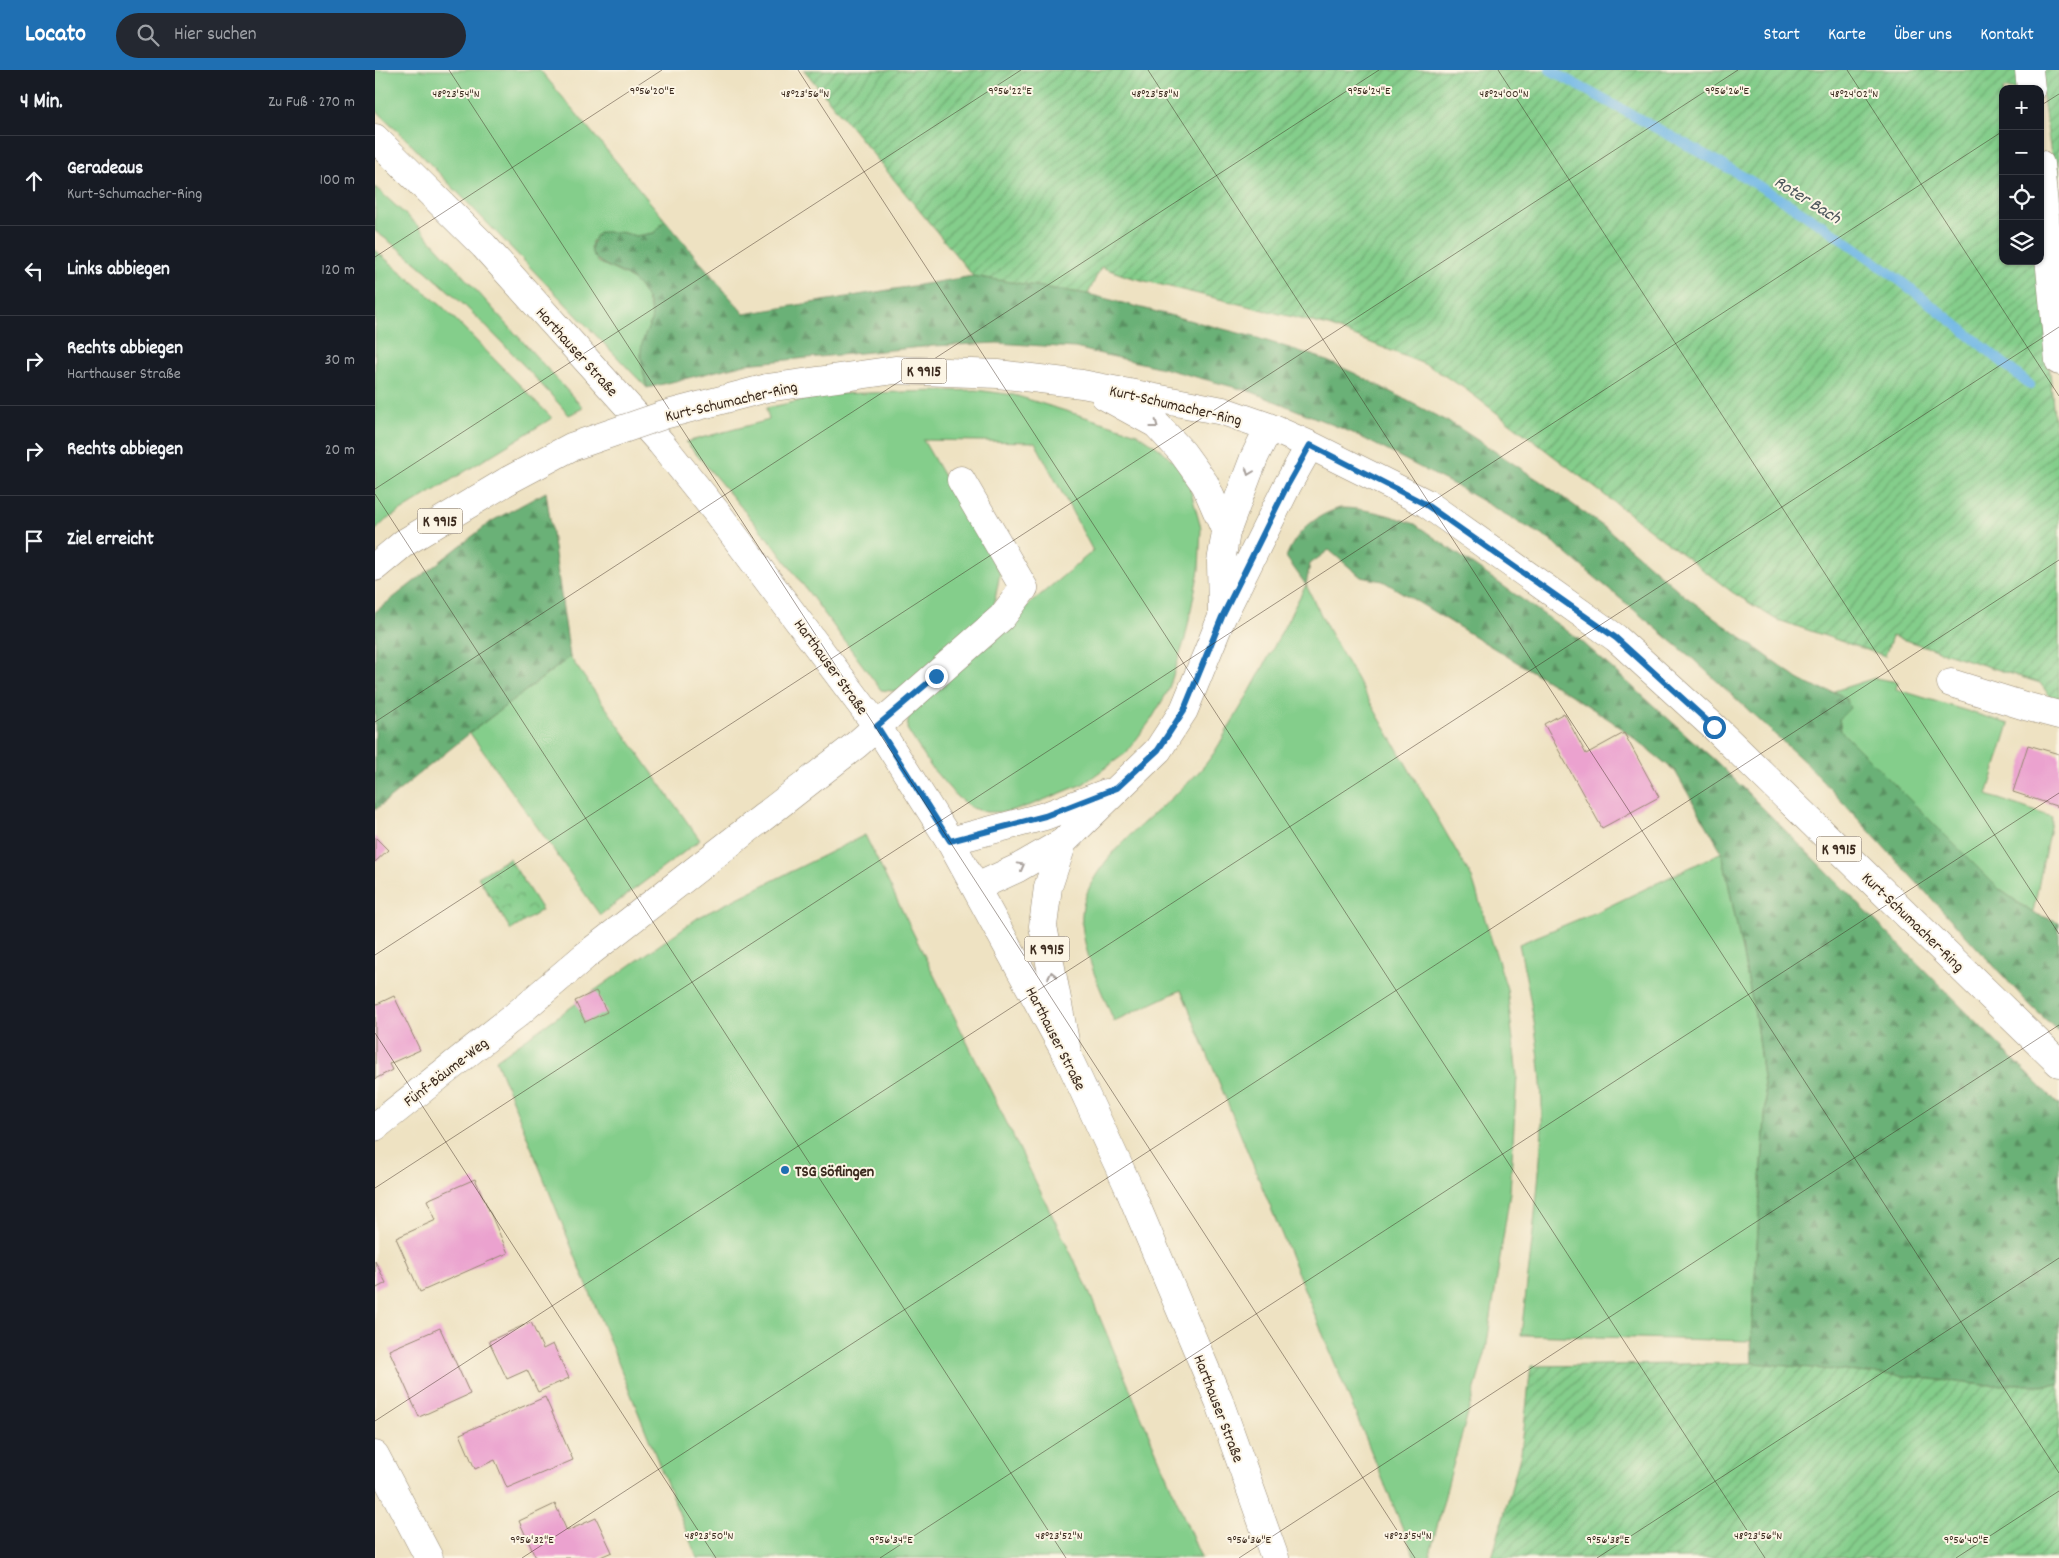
<!DOCTYPE html>
<html lang="de">
<head>
<meta charset="utf-8">
<style>
	body { margin:0; font-family:Dekko,sans-serif; background:#242831; color:#f1f3f6 }
	.controls { position:absolute; right:15px; top:15px; display:grid; overflow:hidden; border-radius:10px; box-shadow:0 1px 4px #0004 }
	.controls button { width:45px; height:45px; display:grid; place-items:center; padding:0; border:0; border-bottom:1px solid #363941; background:#171b24; color:#f1f3f6; font:25px sans-serif }
	.stop { position:absolute; width:15px; height:15px; margin:-11px; border:4px solid #1f6fb2; border-radius:50%; background:#fff }
	.stop.end { background:#1f6fb2; border-color:#fff; box-shadow:0 1px 5px #0008 }
	.list { margin:0; padding:0; list-style:none }
	h2 { display:flex; justify-content:space-between; align-items:center; height:65px; margin:0; padding:0 20px; font-size:21px }
	h2 small { font-size:16px; font-weight:400; color:#9ea1a6 }
	.list li { display:grid; grid-template-columns:32px 1fr auto; gap:15px; align-items:center; box-sizing:border-box; height:90px; padding:0 20px; border-top:1px solid #363941 }
	.list b { display:block; font-size:19px; white-space:nowrap }
	.list p { margin:0; font-size:16px; white-space:nowrap; color:#9ea1a6 }
	.list em { font-size:16px; font-style:normal; color:#9ea1a6 }
	.icon { flex:none; width:28px; height:28px; fill:none; stroke:currentColor; stroke-width:2; stroke-linecap:round; stroke-linejoin:round }
	.map { position:relative; flex:none; width:1684px; height:1488px; overflow:hidden }
	header { display:flex; align-items:center; gap:30px; box-sizing:border-box; height:70px; padding:0 25px; background:#1f6fb2; color:#fff }
	header strong { font-size:24px }
	nav { display:flex; gap:28px; margin-inline-start:auto; font-size:18px }
	.search { width:350px; height:45px; background:#242831; display:flex; align-items:center; gap:12px; box-sizing:border-box; padding:0 18px; border-radius:28px; color:#9ea1a6; font-size:19px }
	main { display:flex }
	aside { flex:1; background:#171b24 }
	.map>svg:first-child { display:block }
</style>
</head>
<body>
<header>
<strong>Locato</strong>
<div class="search"><svg class="icon" aria-label="search" viewBox="0 0 24 24"><circle cx="10" cy="10" r="6"/><path d="M15 15l6 6"/></svg>Hier suchen</div>
<nav><a>Start</a><a>Karte</a><a>Über uns</a><a>Kontakt</a></nav>
</header>
<main>
<aside>
<h2>4 Min.<small>Zu Fuß · 270 m</small></h2>
<ul class="list">
<li><svg class="icon" aria-label="ahead" viewBox="0 0 24 24"><path d="M12 20V5M6 11l6-6 6 6"/></svg><div><b>Geradeaus</b><p>Kurt-Schumacher-Ring</p></div><em>100 m</em></li>
<li><svg class="icon" aria-label="left" viewBox="0 0 24 24"><path d="M17 20v-9H6M10 6l-5 5 5 5"/></svg><div><b>Links abbiegen</b></div><em>120 m</em></li>
<li><svg class="icon" aria-label="right" viewBox="0 0 24 24"><path d="M7 20v-9h11M14 6l5 5-5 5"/></svg><div><b>Rechts abbiegen</b><p>Harthauser Straße</p></div><em>30 m</em></li>
<li><svg class="icon" aria-label="right" viewBox="0 0 24 24"><path d="M7 20v-9h11M14 6l5 5-5 5"/></svg><div><b>Rechts abbiegen</b></div><em>20 m</em></li>
<li><svg class="icon" aria-label="arrive" viewBox="0 0 24 24"><path d="M6 21V4h12l-3 4 3 4H6"/></svg><div><b>Ziel erreicht</b></div></li>
</ul>
</aside>
<div class="map">
<svg width="1684" height="1488" viewBox="0 0 1684 1488">
	<defs>
		<pattern id="forest-firs" width="22" height="20" patternUnits="userSpaceOnUse" patternTransform="scale(1.25)"><rect width="22" height="20" fill="#6bb177"/><path d="M5 1l3.5 6h-7zM16 11l3.5 6h-7z" fill="#599061"/></pattern>
		<pattern id="park-crowns" width="20" height="18" patternUnits="userSpaceOnUse" patternTransform="scale(1.25)"><rect width="20" height="18" fill="#84ce8b"/><path d="M2 6a3 3 0 1 1 6 0M12 15a3 3 0 1 1 6 0" fill="none" stroke="#6da771"/></pattern>
		<pattern id="garden-furrows" width="10" height="10" patternUnits="userSpaceOnUse" patternTransform="scale(1.25)"><rect width="10" height="10" fill="#84ce8b"/><path d="M-1 1l2-2M0 10L10 0M9 11l2-2" fill="none" stroke="#6da771"/></pattern>
	</defs>
	<rect width="100%" height="100%" fill="#fcf5e5"/>
	<filter id="ink" filterUnits="userSpaceOnUse"><feTurbulence type="fractalNoise" baseFrequency=".02" numOctaves="2"/><feDisplacementMap in="SourceGraphic" scale="10" xChannelSelector="R" yChannelSelector="G"/><feConvolveMatrix kernelMatrix="1 2 1 2 8 2 1 2 1" color-interpolation-filters="sRGB"/></filter>
	<filter id="wash" filterUnits="userSpaceOnUse"><feTurbulence type="fractalNoise" baseFrequency=".0096" numOctaves="4" result="noise"/><feDisplacementMap in="SourceGraphic" scale="20" xChannelSelector="R" yChannelSelector="G"/><feGaussianBlur stdDeviation="1.12" result="paint"/><feColorMatrix in="noise" values="0 0 0 0 0 0 0 0 0 0 0 0 0 0 0 0 0 1.4 0 .05"/><feComposite in="paint" operator="in"/></filter>
	<g filter="url(#wash)">
		<rect width="100%" height="100%" fill="#eee2c2"/>
		<path fill="#84ce8b" stroke="#607c54" d="M0,0h165l125,150 -11,13 -18,3 -16,-4 -28,9 -1,8 7,13 29,14 10,7 9,14 7,19 -8,21 -2,34 4,17 -242,-250 -30,-29z
			M0,117l41,37 167,184 -14,7c-59,-66 -121,-132 -194,-184z
			M0,180l69,58 108,110 -166,102 -11,11z
			M601,320l38,5 123,38 27,19 14,14 11,19 12,43 -2,42 -14,69 -17,52 -17,29 -25,33 -43,31 -52,21 -26,7h-19l-14,-4 -15,-11 -26,-30 -24,-38 2,-18 112,-100 72,-60 -58,-109 -112,-2 77,133 -7,37 -88,82 -24,-2 -106,-143 -89,-105 83,-22 -3,-12 66,-14z
			M931,515l23,46 143,247 35,111 10,87 -7,116 -24,158 -36,126 -21,82h-14l-234,-568 -67,31c-13,-31 -29,-63 -32,-97 -5,-65 91,-117 126,-163 9,-11 15,-24 22,-36 28,-45 51,-93 76,-140z
			M195,587l130,183 -100,75 -130,-182z
			M1500,608l23,4 -2,7 113,35 -22,71 65,22 -19,96 -34,-24 -158,-158 -2,-12 8,-19 -13,-9z
			M490,765l219,445 117,278h-504l-201,-498 203,-143z
			M1347,782l33,163 11,86 -15,240 -230,-6c7,-63 16,-127 20,-190 5,-67 -8,-136 -22,-201l84,-35z"/>
		<path fill="url(#forest-firs)" stroke="#536e4a" d="M290,150l79,94 229,-38 115,18 166,43 64,20 36,16 102,53 84,55 71,51 74,64 113,83c6,3 12,7 19,9 15,5 26,2 33,20l-11,11 2,12 158,158 34,24 26,9v110l-30,-28 -220,-238 -116,-107 -143,-119 -90,-52 -107,-55 -101,-41 -89,-24 -88,-20 -78,-5 -64,3 -188,18 -98,24c-2,-12 -7,-26 -6,-38 3,-25 20,-27 4,-55 -5,-8 -10,-15 -19,-20 -19,-11 -48,-15 -27,-43h21l16,4 18,-3z
			M171,422l24,165 -100,76 -95,77v-198l117,-91z
			M965,438c26,0 50,7 75,16l165,116 138,123 341,342v280h-77l-69,-8 -161,-14 -1,-22 15,-240 -11,-86 -33,-163 -47,-81 -59,-47 -45,-29 -188,-114 -22,-4 -32,-27 -19,14 -4,21 -20,-28c10,-25 28,-41 54,-49z"/>
		<path fill="url(#park-crowns)" stroke="#607c54" d="M134,788l33,52 -31,20 -33,-53z"/>
		<path fill="url(#garden-furrows)" stroke="#607c54" d="M429,0h1214l4,19h-19v172h37l19,211v237l-19,-26 -148,-47 -7,20 -110,-37 -43,-27 -268,-204 -35,-22 -100,-40 -200,-49 -28,-10 -13,27 -115,-18z
			M1664,0h20v162l-4,-48z
			M1377,1293l161,14 69,8h77v173h-567l29,-105 10,-87z"/>
		<g fill="none" stroke-linecap="round" stroke-linejoin="round">
			<path stroke="#6db6e5" stroke-width="10" d="M1175,0c91,51 186,98 273,156 73,48 140,104 207,159"/>
		</g>
		<g id="blocks">
			<path fill="#eba2cf" d="M1189,643l22,41 38,-21 35,64 -57,31 -58,-104z
				M1653,675l31,9v53l-46,-15z
				M0,767l13,13 -13,12z
				M221,921l11,21 -22,10 -10,-21z
				M19,926l26,54 -31,14 3,6 -17,9v-74z
				M100,1109l33,74 -88,39 -24,-54 40,-18 -9,-20z
				M0,1191l11,22 -11,6z
				M156,1252l12,27 10,-5 16,34 -31,14 -11,-22 -20,9 -18,-38z
				M65,1258l30,66 -51,23 -30,-67z
				M170,1327l28,63 -66,28 -12,-28 -20,9 -15,-35z
				M180,1434l12,27 29,-13 16,34 -14,6h-62l-17,-37z"/>
		</g>
	</g>
	<g filter="url(#ink)">
		<use href="#blocks" fill-opacity="0" stroke="#948670" stroke-width="1"/>
		<g fill="none" stroke-linecap="round" stroke-linejoin="round">
			<defs>
				<path id="minor" d="M1654,0l2,19
					M0,68l109,108 177,197 57,71 159,212 73,115 118,216 60,129 91,215 56,157
					M1665,94l19,197
					M1576,613l74,23 34,9
					M0,1057l141,-112 69,-59 271,-211 146,-128 22,-29 -63,-108
					M0,1385l54,103"/>
				<path id="major" d="M392,318l128,-18 103,4 84,10 141,27 46,16 41,18 116,58 190,135 98,89 345,336
					M730,326l51,28 26,28 23,32 21,48
					M0,497l29,-24 105,-63
					M847,542l-1,-50 5,-30 28,-74 15,-31
					M575,771l95,-25 61,-23
					M688,772l-15,45 -5,39 25,131
					M602,817l41,-19 45,-26 95,-92 26,-40 38,-93 65,-131 23,-41"/>
			</defs>
			<use href="#minor" stroke="#948670" stroke-width="29"/>
			<use href="#major" stroke="#948670" stroke-width="29"/>
			<use href="#minor" stroke="#fff" stroke-width="28"/>
			<use href="#major" stroke="#fff" stroke-width="28"/>
			<defs>
				<path id="major-bridge" d="M134,410l62,-33 93,-32 103,-27"/>
			</defs>
			<use href="#major-bridge" stroke="#948670" stroke-width="29" stroke-linecap="butt"/>
			<use href="#major-bridge" stroke="#fff" stroke-width="28"/>
		</g>
		<defs><path id="oneway-chevron" d="M-2-3.5L2.5 0L-2 3.5" fill="none" stroke-width="1.6" stroke-linecap="round" stroke-linejoin="round" transform="scale(1.25)"/></defs>
		<g stroke="#a79f9a">
			<use href="#oneway-chevron" transform="translate(780 355) rotate(37)"/>
			<use href="#oneway-chevron" transform="translate(874 402) rotate(111)"/>
			<use href="#oneway-chevron" transform="translate(646 796) rotate(-29)"/>
			<use href="#oneway-chevron" transform="translate(677 905) rotate(-101)"/>
		</g>
	</g>
	<g fill="none" stroke-linecap="round" stroke-linejoin="round" filter="url(#ink)">
		<path stroke="#1f6fb2" stroke-width="6" d="M561,606l-59,50 73,115 95,-25 72,-28 41,-38 26,-40 38,-93 65,-131 23,-41 115,59 191,134 98,89"/>
	</g>
	<path fill="none" stroke="#3b2a1e" stroke-width="1" stroke-opacity="0.45" d="M74,0l966,1488M423,0l967,1488M773,0l911,1403M1123,0l561,864M1472,0l212,326M1665,36l19,-12M0,187l287,-187M0,419l646,-419M0,424l691,1064M0,652l1004,-652M0,885l1363,-885M0,963l341,525M0,1118l1628,-1057M0,1351l1684,-1094M147,1488l1537,-998M505,1488l1179,-765M864,1488l820,-533M1222,1488l462,-300M1581,1488l103,-67"/>
	<circle fill="#1f6fb2" stroke="#fcf5e5" stroke-width="2" cx="410" cy="1100" r="5"/>
	<g text-anchor="middle" stroke-width="4" stroke-linejoin="round" paint-order="stroke">
		<g fill="#fcf5e5" stroke="#75675a" stroke-width="1">
			<rect x="526.5" y="288.5" width="45" height="25" rx="4"/>
			<rect x="42.5" y="438.5" width="45" height="25" rx="4"/>
			<rect x="1441.5" y="766.5" width="45" height="25" rx="4"/>
			<rect x="649.5" y="866.5" width="45" height="25" rx="4"/>
		</g>
		<g font-size="15" font-weight="bold" fill="#3b2a1e">
			<text x="549" y="306">K 9915</text>
			<text x="65" y="456">K 9915</text>
			<text x="1464" y="784">K 9915</text>
			<text x="672" y="884">K 9915</text>
		</g>
		<g font-size="16" fill="#3b2a1e" stroke="#fcf5e5">
			<text transform="translate(203 281) rotate(48)" y="6">Harthauser Straße</text>
			<text transform="translate(356 330) rotate(-13)" y="6">Kurt-Schumacher-Ring</text>
			<text transform="translate(801 334) rotate(13)" y="6">Kurt-Schumacher-Ring</text>
			<text transform="translate(457 596) rotate(54)" y="6">Harthauser Straße</text>
			<text transform="translate(1539 851) rotate(44)" y="6">Kurt-Schumacher-Ring</text>
			<text transform="translate(682 968) rotate(63)" y="6">Harthauser Straße</text>
			<text transform="translate(70 1001) rotate(-38)" y="6">Fünf-Bäume-Weg</text>
			<text transform="translate(845 1338) rotate(69)" y="6">Harthauser Straße</text>
		</g>
		<g font-size="16" font-weight="bold" fill="#3b2a1e" stroke="#fcf5e5" text-anchor="start">
			<text x="420" y="1106">TSG Söflingen</text>
		</g>
		<g font-size="18" font-style="italic" fill="#4a545a" stroke="#fcf5e5">
			<text transform="translate(1433 129) rotate(32)" y="6">Roter Bach</text>
		</g>
	</g>
	<g font-size="12" text-anchor="middle" fill="#3b2a1e" stroke="#fcf5e5" stroke-width="4" stroke-linejoin="round" paint-order="stroke">
		<text x="277" y="24">9°56'20"E</text>
		<text x="635" y="24">9°56'22"E</text>
		<text x="994" y="24">9°56'24"E</text>
		<text x="1352" y="24">9°56'26"E</text>
		<text x="430" y="27">48°23'56"N</text>
		<text x="780" y="27">48°23'58"N</text>
		<text x="1479" y="27">48°24'02"N</text>
		<text x="81" y="27">48°23'54"N</text>
		<text x="1129" y="27">48°24'00"N</text>
		<text x="334" y="1469">48°23'50"N</text>
		<text x="684" y="1469">48°23'52"N</text>
		<text x="1033" y="1469">48°23'54"N</text>
		<text x="1383" y="1469">48°23'56"N</text>
		<text x="157" y="1473">9°56'32"E</text>
		<text x="516" y="1473">9°56'34"E</text>
		<text x="874" y="1473">9°56'36"E</text>
		<text x="1233" y="1473">9°56'38"E</text>
		<text x="1591" y="1473">9°56'40"E</text>
	</g>
</svg>
<div class="controls">
<button>+</button>
<button>−</button>
<button><svg class="icon" aria-label="locate" viewBox="0 0 24 24"><circle cx="12" cy="12" r="6"/><path d="M12 2v4M12 18v4M2 12h4M18 12h4"/></svg></button>
<button><svg class="icon" aria-label="layers" viewBox="0 0 24 24"><path d="M12 4l9 5-9 5-9-5zM3 14l9 5 9-5"/></svg></button>
</div>
<div class="stop" style="left:1339px;top:657px"></div>
<div class="stop end" style="left:561px;top:606px"></div>
</div>
</main>
</body>
</html>
